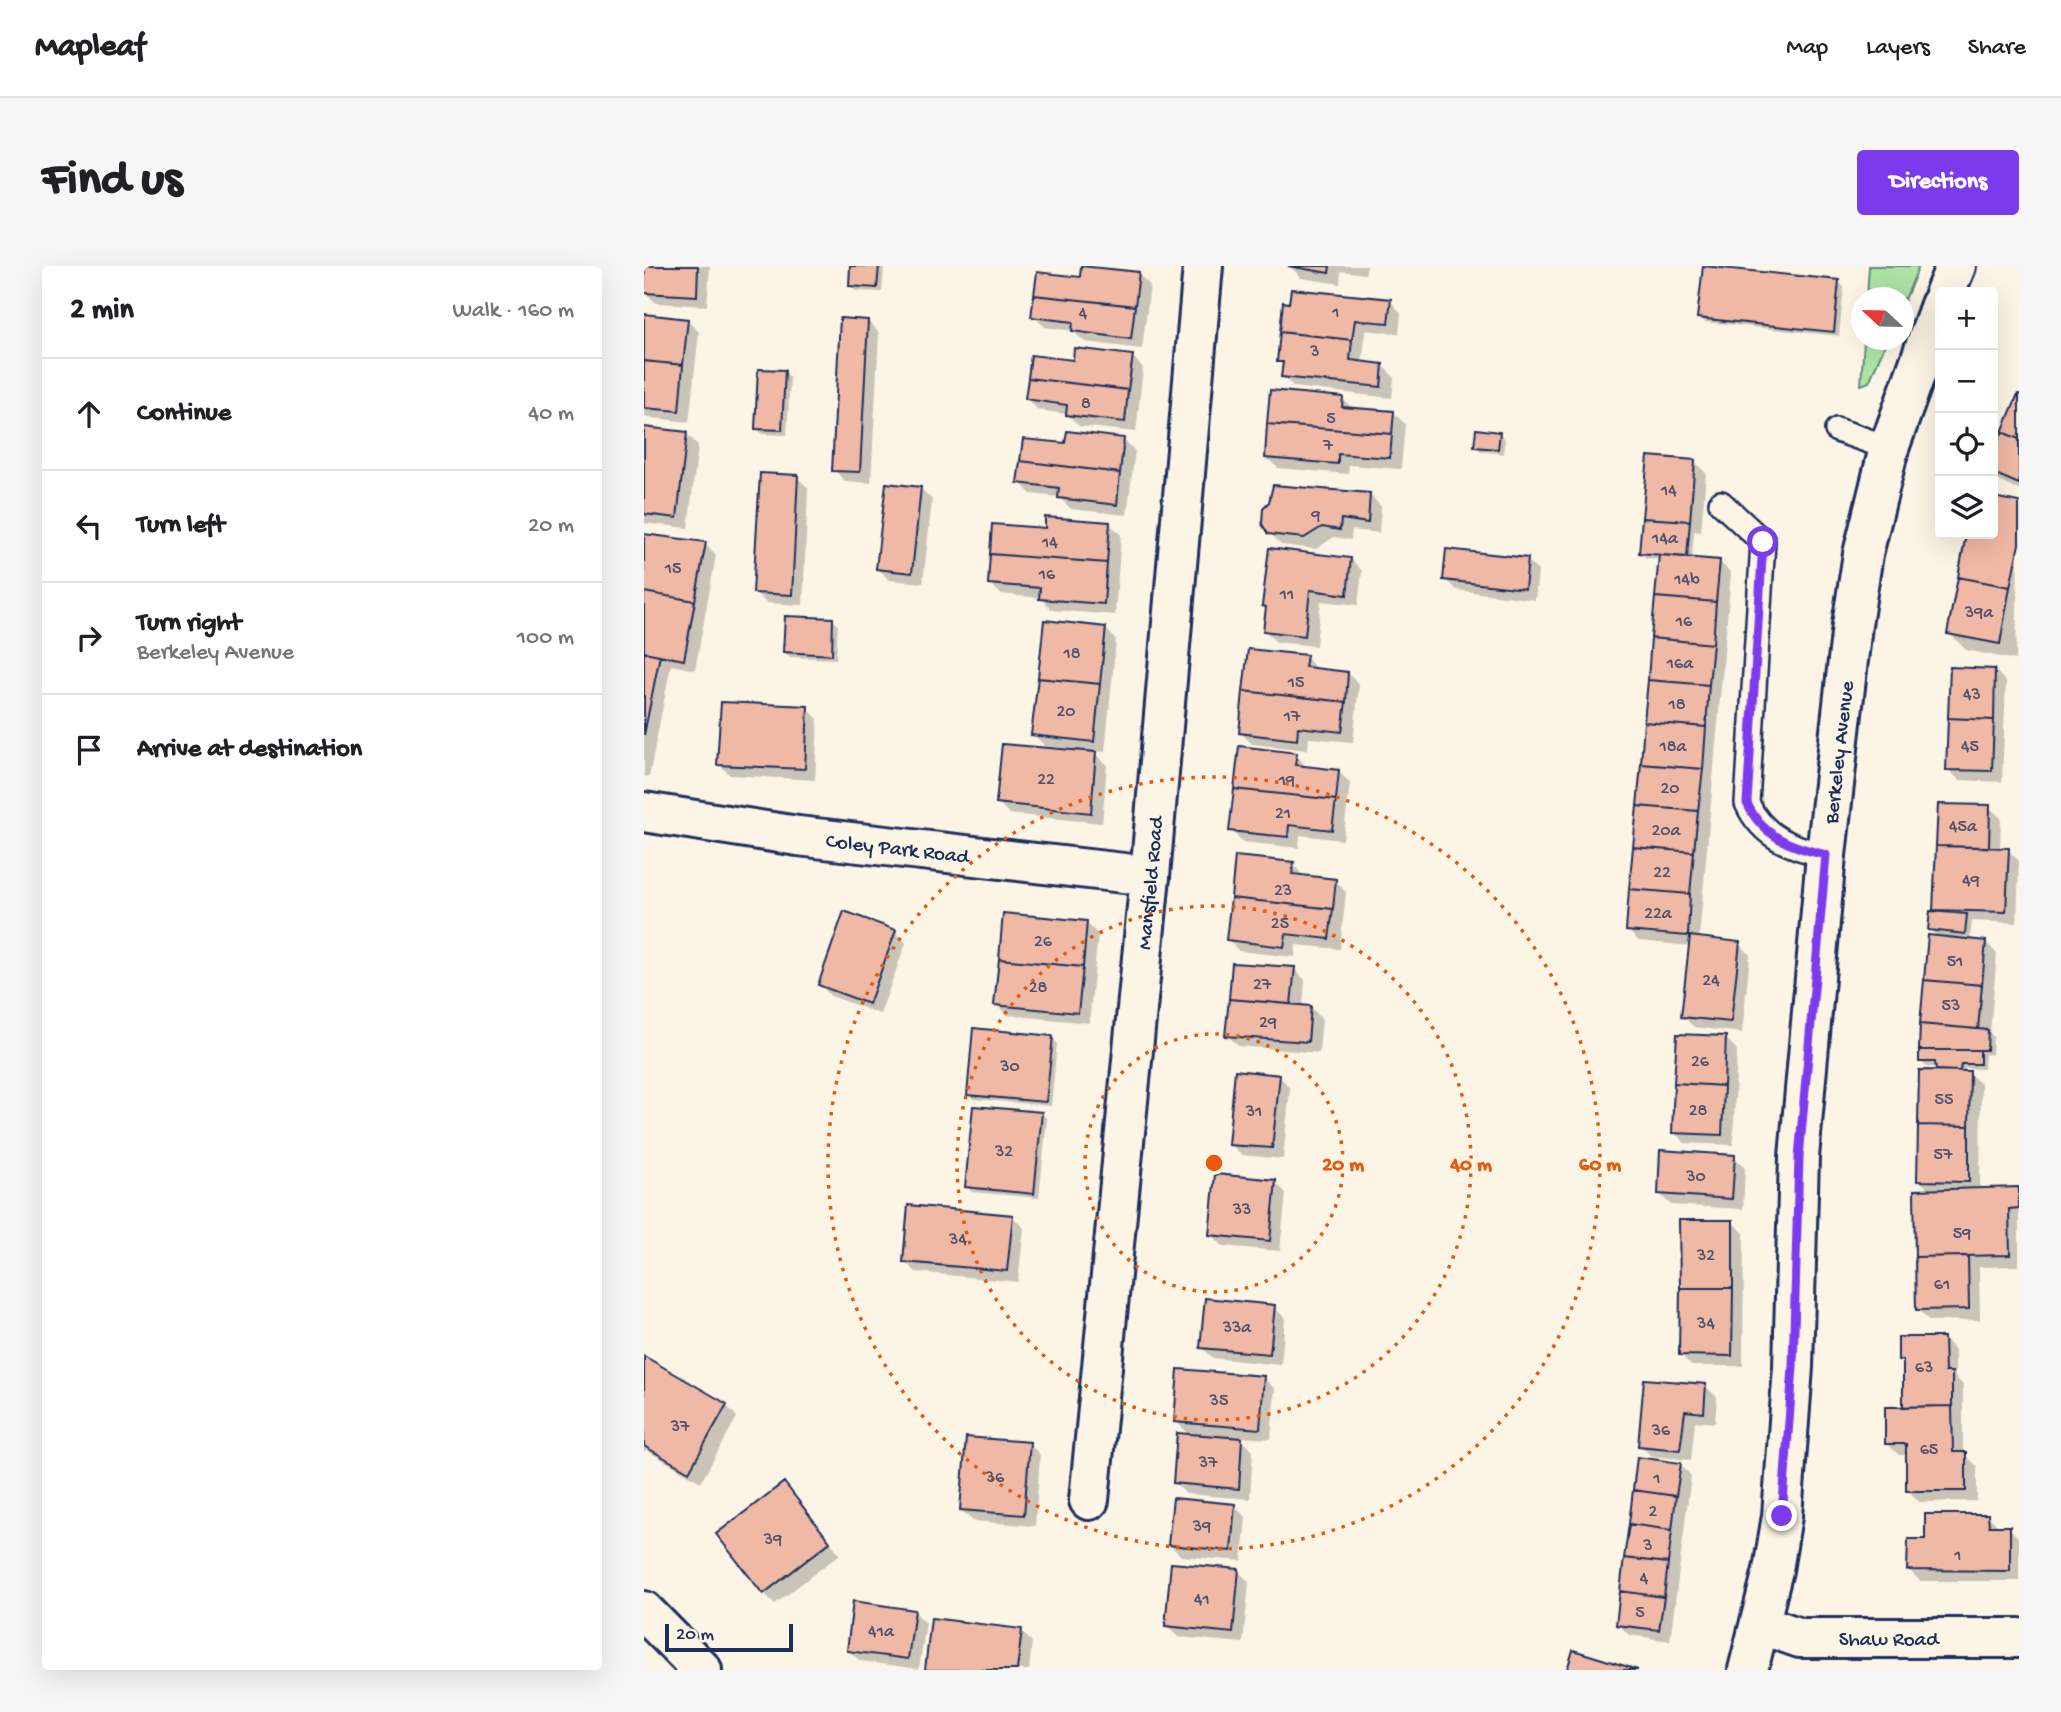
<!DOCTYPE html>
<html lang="en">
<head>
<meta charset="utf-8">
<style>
	body { margin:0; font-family:"Gochi Hand",sans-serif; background:#f6f6f6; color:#202124 }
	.controls { position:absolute; right:21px; top:21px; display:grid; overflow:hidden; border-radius:7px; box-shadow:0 7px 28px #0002 }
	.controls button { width:63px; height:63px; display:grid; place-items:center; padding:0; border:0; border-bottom:2px solid #e0e0e0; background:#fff; color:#202124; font:35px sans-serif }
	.compass { position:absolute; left:1207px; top:21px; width:63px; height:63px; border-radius:50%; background:#fff; box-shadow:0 7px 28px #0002; rotate:292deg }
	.scale { position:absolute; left:21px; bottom:18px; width:128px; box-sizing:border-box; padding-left:7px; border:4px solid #1b2f5e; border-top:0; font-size:19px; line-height:24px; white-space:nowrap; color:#1b2f5e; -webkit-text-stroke:5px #fcf5e5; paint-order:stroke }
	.stop { position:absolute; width:21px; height:21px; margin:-16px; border:5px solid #7c3aed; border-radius:50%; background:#fff }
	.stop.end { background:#7c3aed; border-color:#fff; box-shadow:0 2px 7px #0008 }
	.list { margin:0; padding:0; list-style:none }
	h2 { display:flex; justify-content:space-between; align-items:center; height:91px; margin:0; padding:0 28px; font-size:30px }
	h2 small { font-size:23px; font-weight:400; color:#757577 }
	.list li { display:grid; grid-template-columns:46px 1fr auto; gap:21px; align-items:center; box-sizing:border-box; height:112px; padding:0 28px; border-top:2px solid #e0e0e0 }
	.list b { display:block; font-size:26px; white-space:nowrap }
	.list p { margin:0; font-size:23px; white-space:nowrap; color:#757577 }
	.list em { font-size:23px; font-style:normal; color:#757577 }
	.icon { flex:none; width:38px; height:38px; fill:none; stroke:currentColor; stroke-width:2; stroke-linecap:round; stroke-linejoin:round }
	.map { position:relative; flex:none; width:1375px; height:1404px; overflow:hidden; border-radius:7px }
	header { display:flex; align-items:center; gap:42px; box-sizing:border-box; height:98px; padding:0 35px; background:#fff; border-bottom:2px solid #e0e0e0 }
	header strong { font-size:33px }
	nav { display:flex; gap:38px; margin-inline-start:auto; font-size:24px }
	.intro { display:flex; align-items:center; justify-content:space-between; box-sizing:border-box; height:168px; padding:0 42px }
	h1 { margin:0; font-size:49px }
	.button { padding:18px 32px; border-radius:7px; background:#7c3aed; color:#fff; font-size:24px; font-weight:700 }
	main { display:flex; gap:42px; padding:0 42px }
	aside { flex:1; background:#fff; border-radius:7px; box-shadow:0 7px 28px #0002 }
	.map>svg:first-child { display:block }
</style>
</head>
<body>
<header>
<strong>Mapleaf</strong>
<nav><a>Map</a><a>Layers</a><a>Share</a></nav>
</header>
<div class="intro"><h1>Find us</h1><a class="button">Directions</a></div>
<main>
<aside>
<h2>2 min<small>Walk · 160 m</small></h2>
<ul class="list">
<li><svg class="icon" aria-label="ahead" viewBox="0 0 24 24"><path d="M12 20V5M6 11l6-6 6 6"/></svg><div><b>Continue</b></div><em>40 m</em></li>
<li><svg class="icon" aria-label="left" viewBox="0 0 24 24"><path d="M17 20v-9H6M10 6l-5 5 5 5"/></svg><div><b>Turn left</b></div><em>20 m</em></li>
<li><svg class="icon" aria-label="right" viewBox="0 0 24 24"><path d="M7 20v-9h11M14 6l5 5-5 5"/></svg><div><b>Turn right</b><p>Berkeley Avenue</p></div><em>100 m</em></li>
<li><svg class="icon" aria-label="arrive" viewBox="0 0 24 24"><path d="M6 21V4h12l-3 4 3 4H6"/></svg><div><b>Arrive at destination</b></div></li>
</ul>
</aside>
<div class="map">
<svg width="1375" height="1404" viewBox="0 0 1375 1404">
	<rect width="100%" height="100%" fill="#fcf5e5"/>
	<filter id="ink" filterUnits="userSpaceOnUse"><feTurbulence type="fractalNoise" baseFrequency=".0143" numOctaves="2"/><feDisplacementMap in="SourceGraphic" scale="14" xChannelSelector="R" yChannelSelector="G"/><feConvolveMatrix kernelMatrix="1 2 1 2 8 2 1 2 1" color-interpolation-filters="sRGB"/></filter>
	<g filter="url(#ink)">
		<path fill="#ade3a5" stroke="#648982" stroke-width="2" d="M1225,0h50l-15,36v-4l-37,-1z
			M1220,74h23l-18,42 -8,3z"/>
		<path fill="#0003" d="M2,0h64l-3,40 -51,-3 -11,-11z
			M208,0h32l-2,26 -26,-1 -5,-5z
			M646,0h77l-2,8 -24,-3 -1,13 -39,-6z
			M494,8l12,11 -8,64 -57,-7 -12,-11 -28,-4 -12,-11 48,-37z
			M1194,15l6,6 -5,49 -134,-14 -6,-5z
			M746,35l11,12 -2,21 -33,-4 -4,33 21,3 11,11 -2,21 -98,-11 -11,-11 1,-9 -5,-6 2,-28z
			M0,50l43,4 12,12 -10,90 -45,-5z
			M224,55l11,12 -8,150 -26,-2 -11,-11z
			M488,90l11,12 -7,64 -57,-6 -12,-12 -29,-4 -11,-11 48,-37z
			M141,106l5,5 -3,58 -25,-1 -5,-6z
			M1375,130v94l-20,-9 -6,-6v-17z
			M698,132l11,11 41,4 11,11 -4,45 -52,-4 -1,9 -70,-6 -12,-11z
			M0,163l42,5 12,11 -10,83 -44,-5z
			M855,167l6,6 -2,15 -22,-3 -5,-5z
			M480,174l11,11 -8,64 -56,-6 -12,-12 -28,-3 -12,-12 48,-37z
			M1051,196l11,11 -5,59 -7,-1 -2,28 27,2 12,12 -32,366 40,4 11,12 -8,78 -48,-6 -11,-11 7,-70 -51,-5 -12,-11 33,-371 -14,-1 -5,-6z
			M153,211l11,11 -5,117 -37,-2 -11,-11z
			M276,222l12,12 -9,83 -34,-3 -11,-12z
			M726,229l11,11 -2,27 -27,-3 -1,10 -17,-3 -18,12 -35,-4 -11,-12 1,-30z
			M1349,233l26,5 -3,156 -50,-10 -17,-17 19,-99h25z
			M466,258l11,11 -6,80 -63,-5 -12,-12 -39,-4 -12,-11 57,-53z
			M0,269l61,9 11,11 -21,115 -24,-5 -22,112 -5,-1z
			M707,293l11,12 -4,34 -37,-4 -5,45 -40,-4 -11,-11 2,-21 -4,-4z
			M883,294l11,11 -3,29 -79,-10 -11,-11z
			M189,354l5,5 -2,34 -46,-2 -6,-5z
			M461,362l11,12 -11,112 -13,-1 15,14 -5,58 -93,-9 -11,-12 76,-50v-3l-29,-3 -12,-12z
			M662,391l11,13 31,3 11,12 -6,57 -44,-4 -1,12 -56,-6 -11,-11z
			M1351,404l11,12 -4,100 -43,-2 -11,-11z
			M163,442l11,11 -3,61 -85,-5 -11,-11z
			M652,488l11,14 31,3 12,12 -7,57 -43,-5 -1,13 -56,-6 -12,-12z
			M1296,539l49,2 12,11 -1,32h8l11,11 -2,62 -45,-2 -2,20 16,1 11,12 -7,79 3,4 -1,18 -7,-1 -1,15 -19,-1v5h4l12,11 -1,106 39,-1v77l-40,1 1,53 -51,1 -11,-12 -3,-118h15l-11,-11 21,-108 -3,-5h-11l-5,-6 8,-124 9,1 -8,-9 10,-15 -5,-5z
			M649,598l11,13 31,4 11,11 -6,57 -44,-4 -1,12 -56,-6 -11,-11z
			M442,657l12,11 -9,89 -82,-8 -11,-11z
			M251,666l11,11 -26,71 -49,-18 -11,-11z
			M590,699l60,4 11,11 -2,27h8l11,12 -3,34 -80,-7 -12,-11z
			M408,771l5,6 -6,63 -77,-7 -5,-5z
			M1082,772l11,12 -4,95 -48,-2 -11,-11z
			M635,810l11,12 -7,71 -41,-4 -12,-11z
			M398,848l5,5 -8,79 -67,-6 -5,-5z
			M1090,891l11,11 -2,41 -72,-4 -11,-11z
			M631,916l11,11 -6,58 -57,-5 -12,-11z
			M369,951l11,11 -6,54 -102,-10 -12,-11z
			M1088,956l12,11 -1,133h-51l-11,-11z
			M630,1041l11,11 -4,47 -68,-7 -12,-11z
			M1300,1073l11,11v27l8,8v69l14,12v35l-58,1 -11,-12 -1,-35h-8l-12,-11 18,-36v-43l-5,-5z
			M0,1092l82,47 11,12 -36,65 -55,-32 -2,3z
			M620,1112l11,11 -4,50 -32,-2 14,14 -3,48 -64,-5 -11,-11 15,-47 -14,-15z
			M1061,1120l12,11 -2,26 -20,-2 -4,39 -40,-4 -11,-11z
			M385,1177l11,12 -5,71 -62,-5 -12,-11z
			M1036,1198l11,12 -21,165 -41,-6 -11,-11z
			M139,1218l57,70 -65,50 -11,-11z
			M590,1240l12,11 -4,44 -61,-5 -11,-11z
			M1344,1250l12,12h9l10,10v43h-99l-11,-11 18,-30z
			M594,1305l11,11 -6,61 -65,-6 -11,-11z
			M271,1346l11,11 -7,46 -59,-8 -12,-11z
			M377,1365l11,11 -3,28h-102z"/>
		<path fill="#f0b9a5" stroke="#1b2f5e" stroke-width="2" d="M1,0h53l-1,30 -53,-3z
			M206,0h29l-2,22 -28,-2z
			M437,0l58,6 -4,34 -101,-11 3,-23 43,5z
			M644,0h42l-1,7z
			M1059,0l136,14 -5,52 -137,-14z
			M647,23l100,10 -3,24 -33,-3 -3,20 -72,-8 3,-30 6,1z
			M390,29l101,11 -4,33 -59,-8 1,-9 -42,-5z
			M0,48l44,5 -5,46 -39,-4z
			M196,52l28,2 -8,152 -28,-1z
			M636,66l72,8 -2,20 33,4 -2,23 -100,-10 2,-15h-6z
			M430,82l59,7 -5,35 -100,-12 3,-23 42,5z
			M0,95l39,4 -4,46 -35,-3z
			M114,103l27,1 -3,60 -27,-1z
			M384,112l100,12 -3,32 -59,-7 1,-10 -42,-6z
			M626,124l73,7 -1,10 52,4 -2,23 -125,-10z
			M1374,128h1v45l-17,-7z
			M623,158l125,10 -2,24 -52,-4v10l-73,-6z
			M0,161l43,5 -10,86 -33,-4z
			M832,163l24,3 -2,17 -24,-2z
			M423,165l57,7 -4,35 -100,-12 3,-22 42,4z
			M1358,166l17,7v45l-26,-11v-19z
			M1004,190l47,4 -5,61 -48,-3z
			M376,195l100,12 -3,32 -59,-7 1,-10 -42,-5z
			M116,207l38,2 -6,120 -39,-2z
			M242,217l35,4 -9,86 -36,-4z
			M629,219l97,8 -2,30 -27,-4 -1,11 -18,-3 -18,11 -36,-4 -6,-10 1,-16 6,-6z
			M1349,231l26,5v42l-9,43 -52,-10 8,-43h27z
			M401,251l65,5 -3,41 -117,-9 2,-30 53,4z
			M998,252l48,3 -3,36 -48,-4z
			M0,268l62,8 -11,59 -51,-9z
			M625,282l82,10 -4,37 -37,-5 -5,46 -42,-5 3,-24 -4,-1z
			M802,283l82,9 -3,31 -82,-9z
			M346,288l117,9 -3,41 -65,-5 1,-11 -52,-4z
			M1015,289l61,5 -4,42 -61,-5z
			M1314,311l52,10 -10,57 -53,-10z
			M0,326l51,9 -11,59 -40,-8z
			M1011,331l61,5 -3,42 -62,-6z
			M141,350l48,2 -1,37 -49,-3z
			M400,354l62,7 -6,57 -62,-6z
			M1007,372l62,6 -4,41 -61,-5z
			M604,383l59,6 -2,12 43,5 -2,30 -103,-11z
			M0,386l16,3 -16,80z
			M1306,401l45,2 -1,51 -46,-2z
			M394,412l62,6 -6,58 -63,-7z
			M1004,414l61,5 -3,42 -62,-5z
			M599,425l103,11 -4,30 -44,-5 -1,13 -58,-7z
			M77,436l87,4 -3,63 -88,-4z
			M1304,452l46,2 -2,51 -46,-1z
			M1000,456l62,5 -3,42 -62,-5z
			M358,478l94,8 -5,61 -95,-10z
			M595,480l58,7 -2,12 44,5 -3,30 -102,-11z
			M997,498l62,5 -5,42 -61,-5z
			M590,523l102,11 -4,30 -43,-5 -1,12 -59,-6z
			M1294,538l52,1 -1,42 -53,-1z
			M993,540l61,5 -4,41 -61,-5z
			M1292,580l73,2 -3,64 -73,-2z
			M989,581l61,5 -4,42 -61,-5z
			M591,590l59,6 -2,12 44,5 -3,30 -102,-11z
			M985,623l61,5 -2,42 -62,-5z
			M587,632l102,11 -4,30 -43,-5 -2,13 -58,-7z
			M200,645l52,19 -27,74 -51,-19z
			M1286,645l37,3 -2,20 -37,-4z
			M359,647l84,8 -4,46 -84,-8z
			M1284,669l58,6 -4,44 -58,-5z
			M1046,670l50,6 -9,80 -50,-5z
			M355,693l84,8 -5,46 -84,-8z
			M588,697l63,4 -4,37 -62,-5z
			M1280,714l58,5 -4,44 -58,-5z
			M585,733l82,7 -3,36 -83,-6z
			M1276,758l68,6 -1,20h-68z
			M329,762l80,8 -7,66 -79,-7z
			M1033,768l49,2 -2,50 -50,-3z
			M1275,784h61v14h-19l-1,7 -24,-1 -1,-8h-16z
			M591,804l45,5 -8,73 -44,-3z
			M1275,804l51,1 -1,55 -51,-1z
			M1030,817l50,3 -2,49 -50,-2z
			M329,840l69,6 -8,82 -69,-7z
			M1274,859l51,1v56l-52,-1z
			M1016,884l75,5 -3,44 -74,-5z
			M571,908l61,6 -6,61 -61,-6z
			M1375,921v21l-10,1 1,46 -95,2 -1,-67z
			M264,939l105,10 -6,56 -104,-9z
			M1035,954h54v68h-53z
			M1324,990l1,53 -53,1 -1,-53z
			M1036,1022h53l-1,68 -53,-1z
			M561,1032l70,7 -5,49 -70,-6z
			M1254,1071h46l1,35h7v34l-49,1v-47h-5z
			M0,1090l83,48 -38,68 -45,-26z
			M534,1103l86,7 -4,53 -86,-7z
			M1000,1113l62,5 -2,29 -19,-2 -5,39 -42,-4z
			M1308,1140l1,46h13v39h-60v-47h-21v-37z
			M533,1167l65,5 -3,51 -66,-6z
			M322,1171l64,5 -6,73 -64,-5z
			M993,1191l44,6 -5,33 -43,-6z
			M140,1216l46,60 -67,52 -47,-60z
			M989,1224l43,6 -4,34 -43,-6z
			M529,1232l62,6 -4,47 -63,-6z
			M1281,1248h63l1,12h21v45l-103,-1 1,-31h17z
			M985,1258l43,6 -4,33 -44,-5z
			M980,1292l44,5 -4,34 -44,-6z
			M527,1297l68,6 -6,64 -68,-7z
			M976,1325l44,6 -5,33 -43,-5z
			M209,1335l62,9 -7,49 -61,-8z
			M287,1352l91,11 -5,41h-92z
			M929,1384l65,20h-71z"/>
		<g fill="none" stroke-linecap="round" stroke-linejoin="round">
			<defs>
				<path id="lane" d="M1193,164l52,18
					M1077,237l42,39 -16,261c15,34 45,45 79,52"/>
				<g id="street">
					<path id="s1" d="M0,546l154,24 352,40"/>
					<path id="s2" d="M445,1234l61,-624 53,-610"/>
					<path id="s3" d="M1116,1358l40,14h219"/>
				</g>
				<path id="secondary" d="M0,1345l58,59"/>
				<g id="primary">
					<path d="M1301,26l11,-26"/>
					<path id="s4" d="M1104,1404l25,-100 9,-54 11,-149 6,-210 27,-302 26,-230 11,-71 26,-106 51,-143"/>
				</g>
			</defs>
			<use href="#lane" stroke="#1b2f5e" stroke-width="28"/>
			<use href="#street" stroke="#1b2f5e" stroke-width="44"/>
			<use href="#secondary" stroke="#1b2f5e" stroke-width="44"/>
			<use href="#primary" stroke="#1b2f5e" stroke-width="44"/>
			<use href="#lane" stroke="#fcf5e5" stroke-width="23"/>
			<use href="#street" stroke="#fcf5e5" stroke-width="38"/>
			<use href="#secondary" stroke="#fcf5e5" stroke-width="38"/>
			<use href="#primary" stroke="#fcf5e5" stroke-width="38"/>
		</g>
	</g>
	<g fill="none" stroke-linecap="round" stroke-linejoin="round" filter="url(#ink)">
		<path stroke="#7c3aed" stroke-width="9" d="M1119,276l-16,261c15,34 45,44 79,52l-27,302 -6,210 -11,149"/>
	</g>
	<g fill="none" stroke="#e8590c" stroke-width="3.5" stroke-dasharray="3.5 7">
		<circle cx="570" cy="897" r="129"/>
		<circle cx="570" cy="897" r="257"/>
		<circle cx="570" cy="897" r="386"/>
	</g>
	<g text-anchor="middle" stroke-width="7" stroke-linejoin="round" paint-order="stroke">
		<g font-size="18" fill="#505270">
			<text x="692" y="51">1</text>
			<text x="439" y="52">4</text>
			<text x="671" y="90">3</text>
			<text x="442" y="142">8</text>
			<text x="687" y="157">5</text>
			<text x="684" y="184">7</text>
			<text x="1025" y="229">14</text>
			<text x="672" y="254">9</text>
			<text x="1021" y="277">14a</text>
			<text x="406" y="281">14</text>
			<text x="29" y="307">15</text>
			<text x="403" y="313">16</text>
			<text x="1043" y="318">14b</text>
			<text x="643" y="333">11</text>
			<text x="1335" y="351">39a</text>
			<text x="1040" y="360">16</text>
			<text x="428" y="392">18</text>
			<text x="1036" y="402">16a</text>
			<text x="652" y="421">15</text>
			<text x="1328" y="433">43</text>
			<text x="1033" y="443">18</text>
			<text x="422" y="450">20</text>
			<text x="648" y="455">17</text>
			<text x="1029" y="485">18a</text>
			<text x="1326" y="485">45</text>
			<text x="402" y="518">22</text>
			<text x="643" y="519">19</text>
			<text x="1026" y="527">20</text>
			<text x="639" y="552">21</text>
			<text x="1319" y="565">45a</text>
			<text x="1022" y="569">20a</text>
			<text x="1018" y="611">22</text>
			<text x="1327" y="619">49</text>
			<text x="639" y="629">23</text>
			<text x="1014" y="652">22a</text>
			<text x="636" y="662">25</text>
			<text x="399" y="680">26</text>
			<text x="1311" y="700">51</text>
			<text x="1067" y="719">24</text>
			<text x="618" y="723">27</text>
			<text x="394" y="726">28</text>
			<text x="1307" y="744">53</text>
			<text x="624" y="761">29</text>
			<text x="1056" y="800">26</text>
			<text x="366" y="805">30</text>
			<text x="1300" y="838">55</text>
			<text x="1054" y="849">28</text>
			<text x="610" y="850">31</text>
			<text x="360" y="890">32</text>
			<text x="1299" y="893">57</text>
			<text x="1052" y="915">30</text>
			<text x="598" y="948">33</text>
			<text x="1318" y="972">59</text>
			<text x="314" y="978">34</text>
			<text x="1062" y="994">32</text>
			<text x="1298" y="1023">61</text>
			<text x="1062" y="1062">34</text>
			<text x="593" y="1066">33a</text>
			<text x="1280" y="1106">63</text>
			<text x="575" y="1139">35</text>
			<text x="36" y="1165">37</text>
			<text x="1017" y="1169">36</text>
			<text x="1285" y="1188">65</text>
			<text x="564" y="1201">37</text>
			<text x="351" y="1216">36</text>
			<text x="1013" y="1217">1</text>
			<text x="1009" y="1250">2</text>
			<text x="558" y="1265">39</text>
			<text x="129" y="1278">39</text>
			<text x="1004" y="1284">3</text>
			<text x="1314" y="1294">1</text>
			<text x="1000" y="1317">4</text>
			<text x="558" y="1338">41</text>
			<text x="996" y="1351">5</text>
			<text x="237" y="1370">41a</text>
		</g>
		<g font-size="21" fill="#1b2f5e" stroke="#fcf5e5">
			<text dy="7" stroke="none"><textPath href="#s4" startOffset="924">Berkeley Avenue</textPath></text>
			<text dy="7" stroke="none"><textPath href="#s1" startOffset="256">Coley Park Road</textPath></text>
			<text dy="7" stroke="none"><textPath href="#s2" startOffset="620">Mansfield Road</textPath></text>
			<text dy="7" stroke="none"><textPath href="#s3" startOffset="131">Shaw Road</textPath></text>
		</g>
	</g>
	<circle cx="570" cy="897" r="10" fill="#e8590c" stroke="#fcf5e5" stroke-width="3.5"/>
	<g font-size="21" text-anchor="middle" font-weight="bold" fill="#e8590c" stroke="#fcf5e5" stroke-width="7" stroke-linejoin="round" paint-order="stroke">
		<text x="699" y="904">20 m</text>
		<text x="827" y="904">40 m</text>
		<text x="956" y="904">60 m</text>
	</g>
</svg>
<div class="controls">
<button>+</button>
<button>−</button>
<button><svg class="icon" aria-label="locate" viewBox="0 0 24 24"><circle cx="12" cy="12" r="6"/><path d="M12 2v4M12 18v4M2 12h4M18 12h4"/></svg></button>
<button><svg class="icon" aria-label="layers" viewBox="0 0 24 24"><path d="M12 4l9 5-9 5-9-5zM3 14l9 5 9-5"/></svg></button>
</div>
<svg class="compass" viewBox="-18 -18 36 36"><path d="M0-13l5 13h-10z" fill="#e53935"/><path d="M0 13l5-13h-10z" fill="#757577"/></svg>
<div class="scale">20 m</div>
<div class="stop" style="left:1119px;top:276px"></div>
<div class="stop end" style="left:1138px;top:1250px"></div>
</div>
</main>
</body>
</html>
